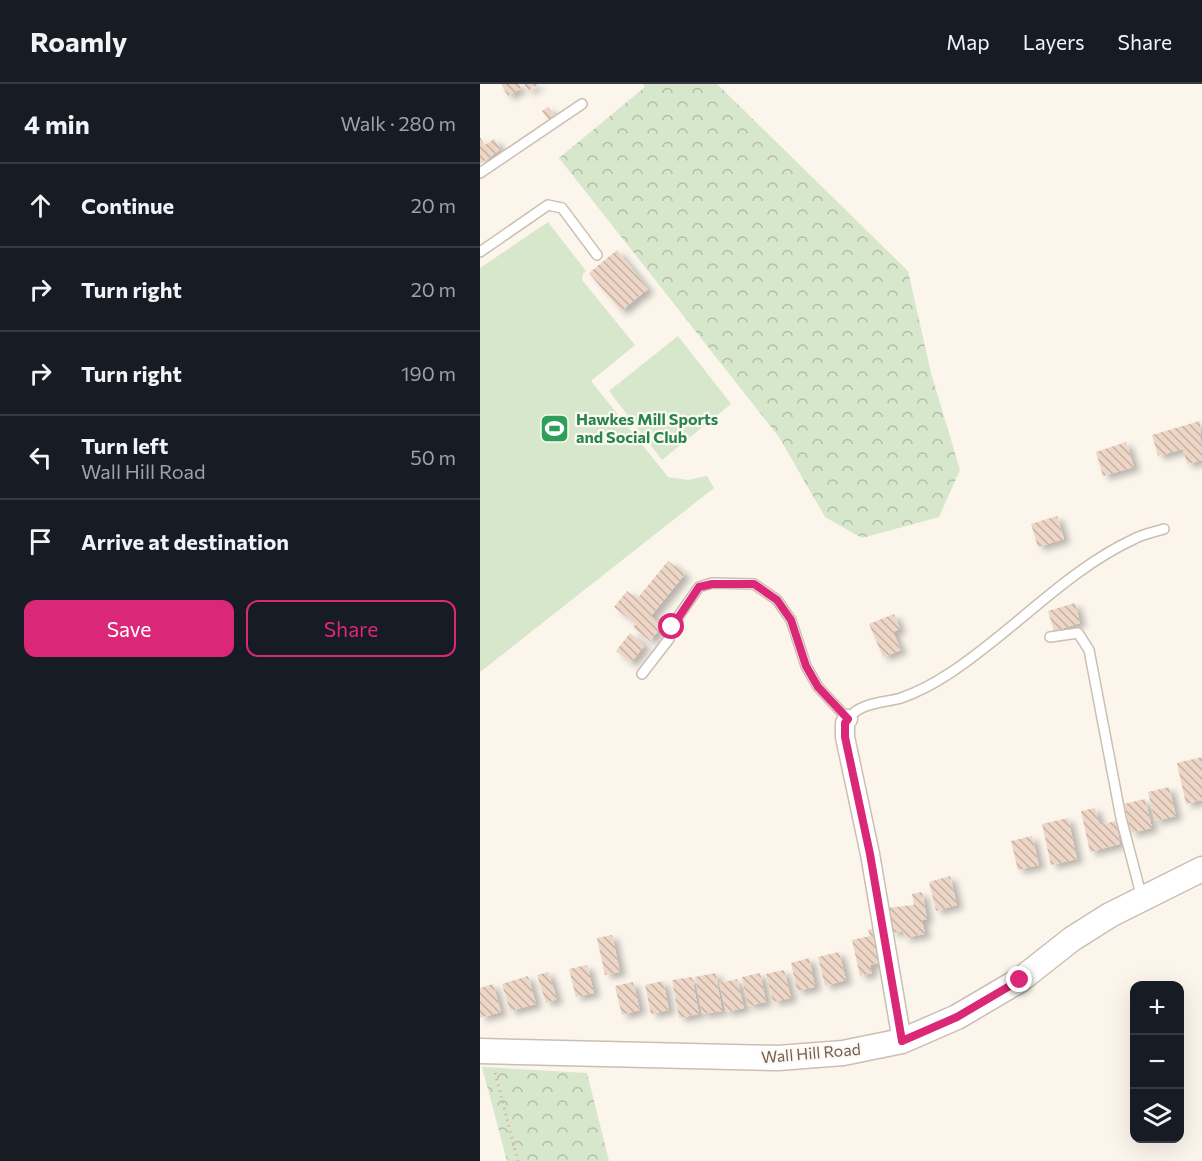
<!DOCTYPE html>
<html lang="en">
<head>
<meta charset="utf-8">
<style>
	body { margin:0; font-family:Commissioner,sans-serif; background:#20242c; color:#f1f3f6 }
	.controls { position:absolute; right:18px; bottom:18px; display:grid; overflow:hidden; border-radius:12px; box-shadow:0 6px 24px #0002 }
	.controls button { width:54px; height:54px; display:grid; place-items:center; padding:0; border:0; border-bottom:2px solid #363941; background:#171b24; color:#f1f3f6; font:30px sans-serif }
	.stop { position:absolute; width:18px; height:18px; margin:-14px; border:4px solid #db2777; border-radius:50%; background:#fff }
	.stop.end { background:#db2777; border-color:#fff; box-shadow:0 2px 6px #0008 }
	.list { margin:0; padding:0; list-style:none }
	h2 { display:flex; justify-content:space-between; align-items:center; height:78px; margin:0; padding:0 24px; font-size:26px }
	h2 small { font-size:20px; font-weight:400; color:#9ea1a6 }
	.list li { display:grid; grid-template-columns:39px 1fr auto; gap:18px; align-items:center; box-sizing:border-box; height:84px; padding:0 24px; border-top:2px solid #363941 }
	.list b { display:block; font-size:22px; white-space:nowrap }
	.list p { margin:0; font-size:20px; white-space:nowrap; color:#9ea1a6 }
	.list em { font-size:20px; font-style:normal; color:#9ea1a6 }
	.actions { display:flex; gap:12px; padding:18px 24px }
	.actions a { flex:1; padding:14px 0; border:2px solid #db2777; border-radius:12px; text-align:center; font-size:21px; color:#db2777 }
	.actions .main { background:#db2777; color:#fff }
	.icon { flex:none; width:33px; height:33px; fill:none; stroke:currentColor; stroke-width:2; stroke-linecap:round; stroke-linejoin:round }
	.map { position:relative; flex:none; width:722px; height:1077px; overflow:hidden }
	header { display:flex; align-items:center; gap:36px; box-sizing:border-box; height:84px; padding:0 30px; background:#171b24; border-bottom:2px solid #363941 }
	header strong { font-size:28px }
	nav { display:flex; gap:33px; margin-inline-start:auto; font-size:21px }
	main { display:flex }
	aside { flex:1; background:#171b24 }
	.map>svg:first-child { display:block }
</style>
</head>
<body>
<header>
<strong>Roamly</strong>
<nav><a>Map</a><a>Layers</a><a>Share</a></nav>
</header>
<main>
<aside>
<h2>4 min<small>Walk · 280 m</small></h2>
<ul class="list">
<li><svg class="icon" aria-label="ahead" viewBox="0 0 24 24"><path d="M12 20V5M6 11l6-6 6 6"/></svg><div><b>Continue</b></div><em>20 m</em></li>
<li><svg class="icon" aria-label="right" viewBox="0 0 24 24"><path d="M7 20v-9h11M14 6l5 5-5 5"/></svg><div><b>Turn right</b></div><em>20 m</em></li>
<li><svg class="icon" aria-label="right" viewBox="0 0 24 24"><path d="M7 20v-9h11M14 6l5 5-5 5"/></svg><div><b>Turn right</b></div><em>190 m</em></li>
<li><svg class="icon" aria-label="left" viewBox="0 0 24 24"><path d="M17 20v-9H6M10 6l-5 5 5 5"/></svg><div><b>Turn left</b><p>Wall Hill Road</p></div><em>50 m</em></li>
<li><svg class="icon" aria-label="arrive" viewBox="0 0 24 24"><path d="M6 21V4h12l-3 4 3 4H6"/></svg><div><b>Arrive at destination</b></div></li>
</ul>
<div class="actions"><a class="main">Save</a><a>Share</a></div>
</aside>
<div class="map">
<svg width="722" height="1077" viewBox="0 0 722 1077">
	<defs>
		<pattern id="forest-crowns" width="20" height="18" patternUnits="userSpaceOnUse" patternTransform="scale(1.5)"><rect width="20" height="18" fill="#d6e7cb"/><path d="M2 6a3 3 0 1 1 6 0M12 15a3 3 0 1 1 6 0" fill="none" stroke="#b2bea7"/></pattern>
		<pattern id="building-back-hatch" width="6" height="6" patternUnits="userSpaceOnUse" patternTransform="scale(1.5)"><rect width="6" height="6" fill="#edd6c6"/><path d="M-1 5l2 2M0 0l6 6M5-1l2 2" fill="none" stroke="#c5b1a3"/></pattern>
		<filter id="shadow"><feDropShadow dx="6" dy="4" stdDeviation="3" flood-color="#0004"/></filter>
	</defs>
	<rect width="100%" height="100%" fill="#fbf5ec"/>
	<path fill="#d6e7cb" d="M68,138l38,49 -3,3 -1,6 53,65 -44,36 77,96 20,3 19,-4 7,12 -234,184v-404z
		M198,252l53,68 -69,56 -53,-69z"/>
	<path fill="url(#forest-crowns)" d="M163,0h74l191,187 23,102 29,97 -21,47 -77,21 -37,-21 -46,-80 -220,-279 86,-71z
		M2,983l105,6 22,88h-102z"/>
	<path fill="url(#building-back-hatch)" filter="url(#shadow)" d="M21,0h18l2,4 -13,8z
		M44,0h15l-11,7z
		M68,23l7,9 -6,4 -7,-9z
		M0,53l5,8 9,-6 7,10 -21,15z
		M137,166l31,39 -27,22 -32,-38z
		M720,337l2,39 -15,4 -4,-15 -25,7 -6,-21z
		M646,358l8,25 -31,9 -7,-24z
		M577,432l7,23 -26,8 -7,-23z
		M188,477l17,13 -34,42 11,10 -12,15 -17,-14 3,-3 -22,-17 13,-16 10,8z
		M595,519l5,20 -26,8 -6,-20z
		M414,530l6,15 -7,3 8,18 -18,7 -14,-33z
		M150,549l15,12 -14,18 -15,-12z
		M722,673v43l-16,4 -9,-41z
		M689,703l7,29 -21,5 -7,-29z
		M665,715l7,29 -21,5 -7,-29z
		M615,724l5,17 16,-4 4,23 -30,8 -9,-41z
		M588,734l9,41 -26,6 -9,-41z
		M552,752l7,29 -21,5 -7,-29z
		M470,792l7,29 -21,6 -7,-29z
		M442,808l5,27 -5,1 3,14 -20,4 -2,-7 -11,2 -6,-25 28,-3 -2,-11z
		M397,844l7,34 -14,3 2,8 -12,3 -8,-36 18,-4 -2,-6z
		M132,851l8,37 -15,3 -8,-37z
		M359,868l7,28 -21,6 -7,-29z
		M329,874l6,29 -18,4 -6,-28z
		M107,881l7,28 -18,4 -7,-28z
		M304,886l7,28 -18,4 -7,-28z
		M68,888l9,27 -11,4 -9,-28z
		M236,889l6,38 -20,3 -7,-37z
		M280,889l6,29 -18,4 -6,-29z
		M48,892l8,28 -26,7 -8,-27z
		M212,893l7,37 -20,4 -7,-38z
		M257,895l7,29 -18,4 -7,-29z
		M183,897l6,29 -18,4 -6,-29z
		M153,898l7,28 -18,5 -7,-29z
		M13,900l8,28 -21,6v-30z"/>
	<g fill="none" stroke-linecap="round" stroke-linejoin="round">
		<defs>
			<path id="service" d="M0,89l102,-69
				M0,168l68,-47 14,3 35,47
				M570,553l28,-4 11,17 32,168 21,80
				M162,590l27,-35 3,-12 8,-13 19,-27 13,-4 42,1 23,16 14,20 15,46 12,21 30,32c12,-17 36,-16 53,-21 17,-6 34,-15 49,-25 63,-41 115,-102 184,-134 9,-5 20,-7 30,-10"/>
			<path id="minor" d="M368,635l-3,4v14l25,117 32,187"/>
			<path id="tertiary" d="M0,967l298,7 65,-5 59,-12 55,-24 63,-37 52,-41 38,-24 92,-46"/>
		</defs>
		<use href="#service" stroke="#ccbeb2" stroke-width="12"/>
		<use href="#minor" stroke="#ccbeb2" stroke-width="21"/>
		<use href="#tertiary" stroke="#ccbeb2" stroke-width="27"/>
		<path stroke="#d2baa9" stroke-width="3" stroke-dasharray="1.5 4.5" stroke-linecap="butt" d="M15,989l23,88"/>
		<use href="#service" stroke="#fff" stroke-width="9"/>
		<use href="#minor" stroke="#fff" stroke-width="18"/>
		<use href="#tertiary" stroke="#fff" stroke-width="24"/>
	</g>
	<g fill="none" stroke-linecap="round" stroke-linejoin="round">
		<path stroke="#db2777" stroke-width="8" d="M192,543l27,-40 13,-3h42l23,16 14,20 15,46 12,21 30,32 -3,4v14l25,117 32,187 55,-24 63,-37"/>
	</g>
	<defs>
		<symbol id="stadium-square" viewBox="-11 -11 22 22"><rect x="-9" y="-9" width="18" height="18" rx="4" fill="#2e9e5b" stroke="#fdf9f2"/><path d="M0-5a6.5 5 0 1 0 0 10a6.5 5 0 1 0 0-10ZM-3.5-1.8h7v3.6h-7Z" fill="#fff"/></symbol>
	</defs>
	<g fill-rule="evenodd">
		<use href="#stadium-square" x="58" y="328" width="33" height="33"/>
	</g>
	<g text-anchor="middle" stroke-width="4.5" stroke-linejoin="round" paint-order="stroke">
		<g font-size="16" font-weight="bold" fill="#27864d" stroke="#fdf9f2" text-anchor="start">
			<text x="96" y="341">Hawkes Mill Sports<tspan x="96" dy="18">and Social Club</tspan></text>
		</g>
		<g font-size="16" fill="#745e51" stroke="#fdf9f2">
			<text transform="translate(331 969) rotate(-5)" y="6">Wall Hill Road</text>
		</g>
	</g>
</svg>
<div class="controls">
<button>+</button>
<button>−</button>
<button><svg class="icon" aria-label="layers" viewBox="0 0 24 24"><path d="M12 4l9 5-9 5-9-5zM3 14l9 5 9-5"/></svg></button>
</div>
<div class="stop" style="left:192px;top:543px"></div>
<div class="stop end" style="left:540px;top:896px"></div>
</div>
</main>
</body>
</html>
